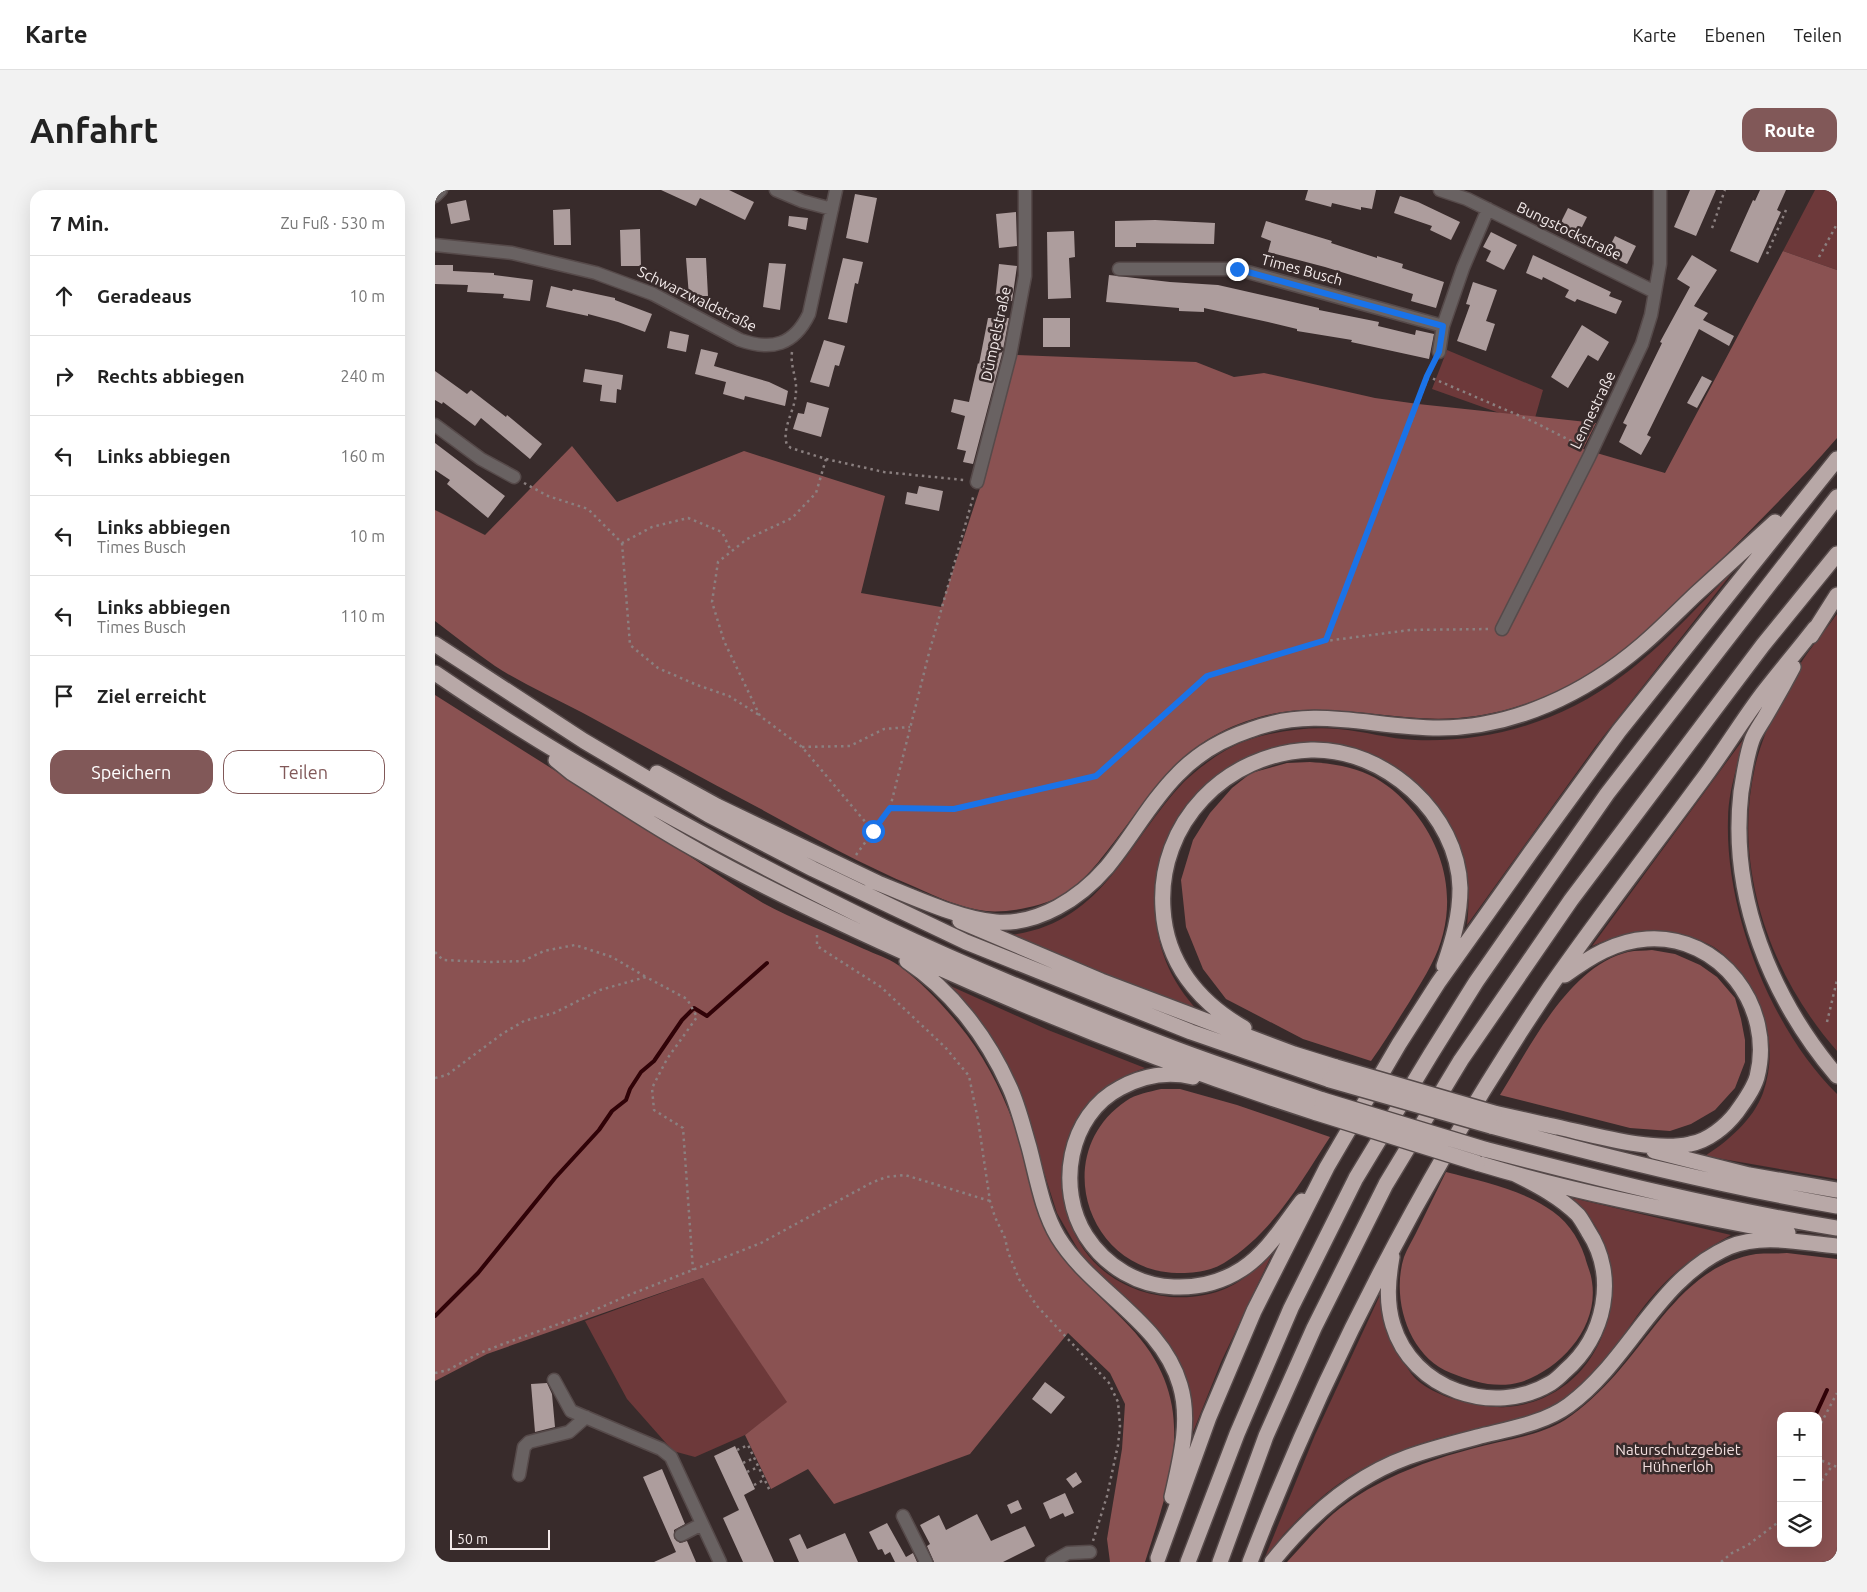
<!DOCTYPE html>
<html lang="de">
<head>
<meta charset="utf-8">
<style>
	body { margin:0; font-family:Ubuntu,sans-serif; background:#f2f2f2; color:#222 }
	.controls { position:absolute; right:15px; bottom:15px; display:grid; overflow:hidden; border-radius:10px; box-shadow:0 5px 20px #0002 }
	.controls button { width:45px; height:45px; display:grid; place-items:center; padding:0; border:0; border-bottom:1px solid #e0e0e0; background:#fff; color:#222; font:25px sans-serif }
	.scale { position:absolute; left:15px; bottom:12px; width:100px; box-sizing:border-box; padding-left:5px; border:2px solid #f3eaea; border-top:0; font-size:14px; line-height:18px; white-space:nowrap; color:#f3eaea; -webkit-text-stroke:4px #382b2b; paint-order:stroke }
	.stop { position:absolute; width:15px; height:15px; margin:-11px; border:4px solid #1a73e8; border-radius:50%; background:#fff }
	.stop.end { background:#1a73e8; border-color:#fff; box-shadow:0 1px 5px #0008 }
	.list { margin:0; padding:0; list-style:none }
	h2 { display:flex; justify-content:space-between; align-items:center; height:65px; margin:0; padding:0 20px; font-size:21px }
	h2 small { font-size:16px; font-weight:400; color:#767676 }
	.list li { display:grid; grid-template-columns:32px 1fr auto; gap:15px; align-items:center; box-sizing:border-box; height:80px; padding:0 20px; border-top:1px solid #e0e0e0 }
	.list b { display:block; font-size:19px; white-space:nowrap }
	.list p { margin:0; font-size:16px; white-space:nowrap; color:#767676 }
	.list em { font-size:16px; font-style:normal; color:#767676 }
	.actions { display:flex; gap:10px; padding:15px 20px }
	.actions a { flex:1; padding:11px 0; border:1px solid #815858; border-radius:15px; text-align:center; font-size:18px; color:#815858 }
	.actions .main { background:#815858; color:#fff }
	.icon { flex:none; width:28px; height:28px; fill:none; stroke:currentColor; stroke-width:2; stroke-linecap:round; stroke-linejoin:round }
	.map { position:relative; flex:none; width:1402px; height:1372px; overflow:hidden; border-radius:15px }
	header { display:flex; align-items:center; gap:30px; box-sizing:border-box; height:70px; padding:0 25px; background:#fff; border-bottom:1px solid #e0e0e0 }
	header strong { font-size:24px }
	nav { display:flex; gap:28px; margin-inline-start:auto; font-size:18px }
	.intro { display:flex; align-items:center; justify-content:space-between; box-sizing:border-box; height:120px; padding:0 30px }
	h1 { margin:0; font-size:35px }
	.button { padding:12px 22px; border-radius:15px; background:#815858; color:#fff; font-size:18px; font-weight:700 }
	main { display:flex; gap:30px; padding:0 30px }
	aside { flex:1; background:#fff; border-radius:15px; box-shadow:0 5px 20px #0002 }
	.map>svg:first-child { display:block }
</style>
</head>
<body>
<header>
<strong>Karte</strong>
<nav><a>Karte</a><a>Ebenen</a><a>Teilen</a></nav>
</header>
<div class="intro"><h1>Anfahrt</h1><a class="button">Route</a></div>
<main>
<aside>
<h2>7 Min.<small>Zu Fuß · 530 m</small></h2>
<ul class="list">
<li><svg class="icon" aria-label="ahead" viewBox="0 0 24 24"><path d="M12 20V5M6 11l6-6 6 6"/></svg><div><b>Geradeaus</b></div><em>10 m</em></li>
<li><svg class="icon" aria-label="right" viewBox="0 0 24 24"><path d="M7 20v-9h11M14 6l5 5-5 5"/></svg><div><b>Rechts abbiegen</b></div><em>240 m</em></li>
<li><svg class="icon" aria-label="left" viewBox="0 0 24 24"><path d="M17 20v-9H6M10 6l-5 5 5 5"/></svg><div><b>Links abbiegen</b></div><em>160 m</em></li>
<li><svg class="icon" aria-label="left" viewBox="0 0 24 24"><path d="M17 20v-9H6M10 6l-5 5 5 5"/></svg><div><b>Links abbiegen</b><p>Times Busch</p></div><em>10 m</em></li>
<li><svg class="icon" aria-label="left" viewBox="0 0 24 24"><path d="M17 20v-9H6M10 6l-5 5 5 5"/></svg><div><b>Links abbiegen</b><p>Times Busch</p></div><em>110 m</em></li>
<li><svg class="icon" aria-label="arrive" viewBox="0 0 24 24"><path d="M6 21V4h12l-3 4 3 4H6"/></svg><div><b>Ziel erreicht</b></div></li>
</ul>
<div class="actions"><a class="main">Speichern</a><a>Teilen</a></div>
</aside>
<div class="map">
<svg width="1402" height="1372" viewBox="0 0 1402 1372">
	<rect width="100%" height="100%" fill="#382b2b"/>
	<path fill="#6d393a" d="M1380,0h22v80l-54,-19z
		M1012,160l96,40 -10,35 -101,-36z
		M1300,379l-140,178 -128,178c7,-60 -11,-110 -59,-147 -10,-8 -22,-18 -34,-23 -15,-5 -30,-7 -45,-9 -41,-5 -76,4 -110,28 -25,19 -42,38 -53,67 -7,20 -12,38 -12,59 2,46 14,79 46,113l-189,-78c93,-12 116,-93 172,-152 12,-12 34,-29 49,-36 29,-15 75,-21 106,-18 26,2 51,10 77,11 75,3 148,-19 207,-64 40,-29 78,-72 113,-107z
		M1402,424v437c-67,-76 -105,-184 -82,-284 7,-32 27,-73 44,-101 11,-18 25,-34 38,-52z
		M1310,547c-7,26 -17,55 -17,82 -3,93 43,210 109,275v85l-132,-23c23,-15 48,-36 58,-63 16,-45 2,-95 -30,-129 -7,-8 -17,-17 -27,-21 -36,-17 -78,-13 -114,3z
		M511,794l102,46 97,38c-31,11 -39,20 -58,45 -5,6 -10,12 -14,18 -10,16 -11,37 -10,55 2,23 8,45 21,64 31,44 95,59 143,38 18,-8 31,-22 45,-34l-51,108 -30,75 -23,-92 -25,-31 -56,-51 -11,-17 -19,-33 -16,-50 -12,-44 -23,-55 -11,-20 -21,-31z
		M1133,1007l163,38c-34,19 -57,35 -82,65 -23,28 -40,63 -68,86 -44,39 -105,39 -158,57 -20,6 -40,16 -59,25 -31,16 -58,42 -81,67 -7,8 -12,21 -20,27l52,-127 65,-140c0,20 7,40 17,57 6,8 11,18 17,25 12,13 38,23 55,26 12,2 25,5 37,4 66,-4 109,-63 105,-126 -2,-37 -14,-62 -43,-84z
		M268,1088l85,124 -43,33 -50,22 -22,-6 -46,-52 -42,-78z"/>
	<path fill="#8a5252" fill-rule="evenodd" d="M1348,61l54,19v168c-34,40 -72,77 -109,115 -78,79 -153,155 -270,165 -64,5 -128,-18 -191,-3 -79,20 -104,63 -150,123 -17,22 -33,45 -58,59 -20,10 -51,16 -73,14 -25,-3 -49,-14 -71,-24 -54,-23 -105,-51 -156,-79 -59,-31 -117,-63 -176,-95 -29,-15 -60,-29 -88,-47 -20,-14 -40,-30 -60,-45v-111l50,25 87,-89 45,56 127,-51 141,45 -24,97 80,14 40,-122 36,-130 179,7 38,15 30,-4 111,25 43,6 178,19 -13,26 82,24z
		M0,505c73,46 146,92 219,138 36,23 72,48 109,70 31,17 69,31 101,46 11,5 24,9 34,16 26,19 49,44 69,70 23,31 40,67 52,104 11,36 15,73 35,105 20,32 49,54 75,82 71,74 44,149 16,236h-35l-3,-23 15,-90 3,-45 -15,-31 -42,-40 -98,121 -136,50 -26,-35 -37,20 -26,-54 42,-33 -84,-124 -216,76 -52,27z
		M875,572c47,3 75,14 105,51 35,44 43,101 16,152 -6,12 -14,24 -21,36 -13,20 -25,41 -39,60l-68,-22 -77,-40 -23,-30 -17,-42 -5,-47 12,-40 17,-27 22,-25 19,-15 36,-10z
		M1217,760l23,4 25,11 17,12 18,21 6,21 4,21v22l-10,26 -20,22 -24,14 -21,7 -40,-3 -130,-33c30,-48 69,-129 128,-143 8,-2 16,-1 24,-2z
		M726,899h19l57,16 93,32c-30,46 -58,97 -106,126 -15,9 -30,10 -47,10 -90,-2 -128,-120 -51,-172 10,-7 23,-9 35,-12z
		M1011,982c34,9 70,16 100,35 19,11 32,29 39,50 2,8 6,16 7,25 7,45 -31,87 -71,100 -24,7 -48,0 -70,-9 -43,-17 -60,-75 -47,-116 3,-8 8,-16 12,-24 10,-20 20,-41 30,-61z
		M1352,1063l50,6v303h-550c19,-20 37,-43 60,-59 36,-26 82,-43 124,-54 31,-9 66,-12 94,-29 19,-13 36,-29 51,-46 41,-46 73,-109 140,-120 10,-1 21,0 31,-1zM1346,1226h37v127h-37z"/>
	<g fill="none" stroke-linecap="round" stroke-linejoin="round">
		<path stroke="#300207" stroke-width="4" d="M0,1126l43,-43 77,-95 44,-48 13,-19 14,-11 4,-11 11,-17 13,-11 28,-41 12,-12 13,8 60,-53
			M1380,1226l12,-26"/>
	</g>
	<path fill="#ad9d9d" d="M226,0h68l25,12 -9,18 -45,-22 -4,8z
		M873,0h68l-4,19 -11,-2v3l-29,-7 -1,4 -26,-7z
		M1255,0h26l-20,46 -22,-9z
		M1325,0h26l-9,20 4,2 -23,51 -28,-12 23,-51 2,1z
		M420,4l22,4 -9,45 -22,-5z
		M965,6l18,6 42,20 -9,18 -21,-10 2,-4 -38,-13z
		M31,10l4,20 -19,4 -4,-20z
		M1133,18l19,9 -10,20 -19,-9z
		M135,19l1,36h-17l-1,-35z
		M581,22l1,34 -18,2 -3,-34z
		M354,26l19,2 -2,12 -18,-4z
		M720,30l60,3 -1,21 -78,-1v4h-21v-26z
		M831,31l66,20 -1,2 46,15v-2l26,8 -1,4 42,14 -8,26 -25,-7 2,-7 -88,-27 -57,-15 3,-11 -10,-4z
		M205,39l1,37h-20l-1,-36z
		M639,41l1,26 -6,1 2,40 -23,1 -1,-67z
		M1056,42l26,13 -13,25 -18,-9 5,-10 -8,-4z
		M1180,46l21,10 -9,18 -21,-10z
		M1098,65l78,37 -2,4 13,5 -6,13 -39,-15 -2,3 -10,-5 4,-7 -26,-13 -1,3 -16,-7z
		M1257,65l25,15 -23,36 14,7 -5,7 31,16 -5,10 -30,-17 -52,106 4,2 -10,18 -22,-13 8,-17 -4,-2 39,-80 -2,-1 30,-55 -13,-8z
		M251,68h20l2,38h-19z
		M408,68l20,4 -5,22 -3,-1 -8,40 -19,-4z
		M334,73l17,1 -6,46 -17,-3z
		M564,74l18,2 -5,35h-17z
		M0,75h18v6l41,2v2l39,5 -3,21 -27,-3 1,-4 -37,-2 1,-7 -33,-1z
		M674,85l61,7 48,3 101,23v2l60,12 -1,4 37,9 1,-5 18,4 -5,25 -78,-17 1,-2 -55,-9v-2l-29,-7 -64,-14v4l-25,-1v-3l-73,-6z
		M1038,92l24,8 -11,31 9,3 -9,27 -29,-10 13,-36 -4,-1z
		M116,96l21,5 1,-2 42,9v2l37,14 -7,18 -27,-10 -30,-8v2l-42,-9z
		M553,128h21l-6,32 -30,114 -10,-2 3,-11 -9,-2 8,-33 -14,-4 3,-13 15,3 9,-39 1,1z
		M608,128h27v29h-27z
		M1147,135l27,17 -11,19 -10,-6 -20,33 -17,-11z
		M235,141l19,4 -3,17 -19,-4z
		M389,150l21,6 -6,20 -4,-1 -6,22 -19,-5z
		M266,159l17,4 -4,13 55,16 19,9 -3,15 -40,-10 -1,4 -21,-6 3,-12 -31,-8z
		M150,179l38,6 -2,15 -4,-1 -1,14 -16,-2 2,-16 -19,-3z
		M0,181l32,23 4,-4 35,27 1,-2 35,29 -12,15 -49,-41 -6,8 -32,-24 -1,2 -7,-4z
		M1267,186l10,5 -15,27 -10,-5z
		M372,212l22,6 -8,29 -28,-8 5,-16 6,1z
		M0,253l70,53 -17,22 -41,-34 3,-4 -15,-10z
		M484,296l24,5 -4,20 -34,-7 2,-12 10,2z
		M610,1192l20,15 -14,17 -19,-15z
		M112,1193l5,11 3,33 -20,5 -4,-48z
		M300,1256l20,43 -11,6 30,67h-31l-20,-44 16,-8 -25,-54z
		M227,1279l23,55 -11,6v8l6,5 7,-2 9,21h-42l22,-10 -33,-75z
		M641,1282l6,10 -9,6 -7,-9z
		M630,1303l9,20 -9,4 -2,-4 -13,6 -7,-16z
		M583,1310l4,9 -11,5 -4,-9z
		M542,1324l14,27 34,-15 10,20 -32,16h-69l-7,-16 3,-2 -10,-19 19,-10 7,15z
		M452,1333l19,34 7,-4 4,9h-22l-5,-10 -5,3 -3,-6 -4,1 -9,-18z
		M410,1343l13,29h-59l-10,-23 11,-5 7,15z"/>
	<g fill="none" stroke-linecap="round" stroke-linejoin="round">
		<defs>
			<path id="minor" d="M341,0l26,11 30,8
				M1005,0l27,9 188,93
				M0,6l6,-6
				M0,55l77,8 84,20 57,21 87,46c32,11 54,5 69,-26l27,-124
				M684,79h118l206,57 20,-58 25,-59
				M1004,162l4,-26
				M0,235l46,34 33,18
				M542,292l33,-127 15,-79v-86
				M1067,439l87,-172 53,-113 9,-29 9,-51v-74
				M119,1190l17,31 90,38 10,8 49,105
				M84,1285l5,-28 5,-5 40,-10 17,-15
				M468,1326l23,46
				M246,1345l21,-11
				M617,1372l16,-9 22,-1"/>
			<path id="highway" d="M1376,446l26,-41
				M0,454l149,97 125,74 104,54 153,73 225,90 139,48
				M1358,477c-9,17 -18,33 -28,50 -4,7 -10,15 -13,23 -6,17 -8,35 -11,52 -12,104 30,206 96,284
				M0,483c77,53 156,100 238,145 69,38 140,75 211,109 95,45 192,84 289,121 50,19 100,35 150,52
				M121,570l16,13c43,27 85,56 130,80 74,41 150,76 226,110 127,57 257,108 389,150
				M222,583l60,33 161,77
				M435,690c37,14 88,39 126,42 43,3 84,-24 111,-55 25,-30 43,-65 71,-93 20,-21 45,-35 72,-44 67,-25 121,-2 189,-2 75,0 147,-35 203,-83 19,-16 36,-34 54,-51 26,-24 53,-48 79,-72
				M525,731l141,60 193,73 42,13
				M472,771c45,30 80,76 102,125 9,19 14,41 20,61 8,30 13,63 29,90 33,54 104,85 122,148 11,36 0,76 -8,112
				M809,838c-46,-26 -78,-66 -81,-119 -6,-86 63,-156 148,-159 74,-2 147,64 149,138 0,28 -7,52 -16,78
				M758,887c-25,-6 -51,-1 -73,11 -52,27 -64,101 -34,148 20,31 53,50 88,51 25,1 48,-5 68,-18 26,-17 42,-45 60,-68
				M1059,923l62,14
				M1113,935c40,8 103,28 142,19 18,-3 36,-18 46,-31 8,-11 17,-23 21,-36 18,-70 -37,-143 -110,-138 -32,2 -57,18 -82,36
				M1056,936c114,31 230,60 346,80
				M1049,959c117,30 234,60 353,79
				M1219,961l95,24 88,15
				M1042,973c102,31 207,50 311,70
				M957,1067c-4,23 -6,45 1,68 19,64 100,93 158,58 5,-3 10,-8 14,-12 40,-34 53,-95 23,-140 -3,-5 -6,-11 -10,-16 -18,-18 -41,-30 -63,-41
				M723,1368l51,-141 45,-106 73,-144 72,-123 39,-61 93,-131 88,-121 218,-272
				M753,1372l49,-128 54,-126 65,-130 75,-124 45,-72 131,-188 230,-297
				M785,1372l46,-126 48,-108 72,-144 75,-124 110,-160 192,-255 74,-91
				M815,1372c78,-203 178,-394 300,-575 48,-69 100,-136 150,-204 22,-29 41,-61 63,-90 17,-22 35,-43 52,-65
				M837,1372c36,-45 81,-85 136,-105 22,-8 46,-14 69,-20 31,-8 66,-13 92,-32 61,-45 88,-126 160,-158 33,-14 73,-4 108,-1"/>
		</defs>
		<use href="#minor" stroke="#564a4a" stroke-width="15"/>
		<use href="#highway" stroke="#564a4a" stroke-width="18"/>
		<path stroke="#8b8080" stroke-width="2.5" stroke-dasharray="2.5 4" stroke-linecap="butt" d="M1277,38c5,-13 8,-25 13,-38
			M1332,64l19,-44
			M1384,67l18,-33
			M357,162c-2,14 5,26 4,39 0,18 -15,37 -9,54l4,3 35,11 58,13 80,8
			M992,186l107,46 47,24
			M391,269l-10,34 -24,25 -45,21 -29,23 -6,40 12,39 36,75 42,31 71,84
			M89,293l24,13 40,13 34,34 30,-16 36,-9 34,14 9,19
			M187,353l8,102 28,23 39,17 32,11 30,19
			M891,451l108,-279
			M367,557l48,-1 34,-17 26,-2
			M455,618l64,1 142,-33 111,-100 119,-35 84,-11 80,-1
			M421,665l34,-47 39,-155 45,-159
			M382,745v11l64,41 64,60 24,29 9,44 12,81 5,16 10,21 3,14 11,27 18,27 72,77 9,19 2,24 -2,19 -11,51 -14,45
			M0,762l8,8 46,2 34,-1 21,-10 31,-6 37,12 34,20
			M1392,832l10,-42
			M0,888l12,-3 55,-41 22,-13 30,-8 46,-23 46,-13 41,22 10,18 -30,42 -15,29 2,22 29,18 10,142
			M0,1183l13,-3 32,-17 23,-9 78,-28 48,-21 132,-52 110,-60 15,-6 19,-2 85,26
			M1383,1239l19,-36
			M302,1260l11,-5 22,46
			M1383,1266l2,4 17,7
			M308,1273l11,-5
			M312,1282l11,-5
			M319,1295l10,-5
			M1383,1296l14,-20
			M1286,1372l11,-9 16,-8 33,-25"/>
		<use href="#minor" stroke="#696262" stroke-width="12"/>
		<use href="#highway" stroke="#b8a8a7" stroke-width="15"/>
		<defs>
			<path id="highway-bridge" d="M901,877l158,46
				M895,890l161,46
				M888,910l161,49
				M882,923l160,50"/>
		</defs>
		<use href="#highway-bridge" stroke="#564a4a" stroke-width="18" stroke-linecap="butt"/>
		<use href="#highway-bridge" stroke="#b8a8a7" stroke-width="15"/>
	</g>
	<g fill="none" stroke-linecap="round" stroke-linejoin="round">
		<path stroke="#1a73e8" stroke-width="6" d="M438,641l17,-23 64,1 142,-33 111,-100 119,-36 101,-264 12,-24 4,-26 -206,-57"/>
	</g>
	<g text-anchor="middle" stroke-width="5" stroke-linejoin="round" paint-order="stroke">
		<g font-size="15" fill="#f3eaea" stroke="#382b2b">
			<text transform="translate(1134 41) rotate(26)" y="5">Bungstockstraße</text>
			<text transform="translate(867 80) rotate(15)" y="5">Times Busch</text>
			<text transform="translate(262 109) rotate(26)" y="5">Schwarzwaldstraße</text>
			<text transform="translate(561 144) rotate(-78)" y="5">Dümpelstraße</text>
			<text transform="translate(1158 220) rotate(-64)" y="5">Lennestraße</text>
		</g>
		<g font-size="15" fill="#f2dfdf" stroke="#382b2b">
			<text x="1243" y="1265">Naturschutzgebiet<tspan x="1243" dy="17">Hühnerloh</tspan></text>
		</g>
	</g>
</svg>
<div class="controls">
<button>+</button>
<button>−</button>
<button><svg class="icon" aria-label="layers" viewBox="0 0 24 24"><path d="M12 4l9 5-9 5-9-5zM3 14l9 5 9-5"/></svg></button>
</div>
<div class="scale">50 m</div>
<div class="stop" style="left:438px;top:641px"></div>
<div class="stop end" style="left:802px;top:79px"></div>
</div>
</main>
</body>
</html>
